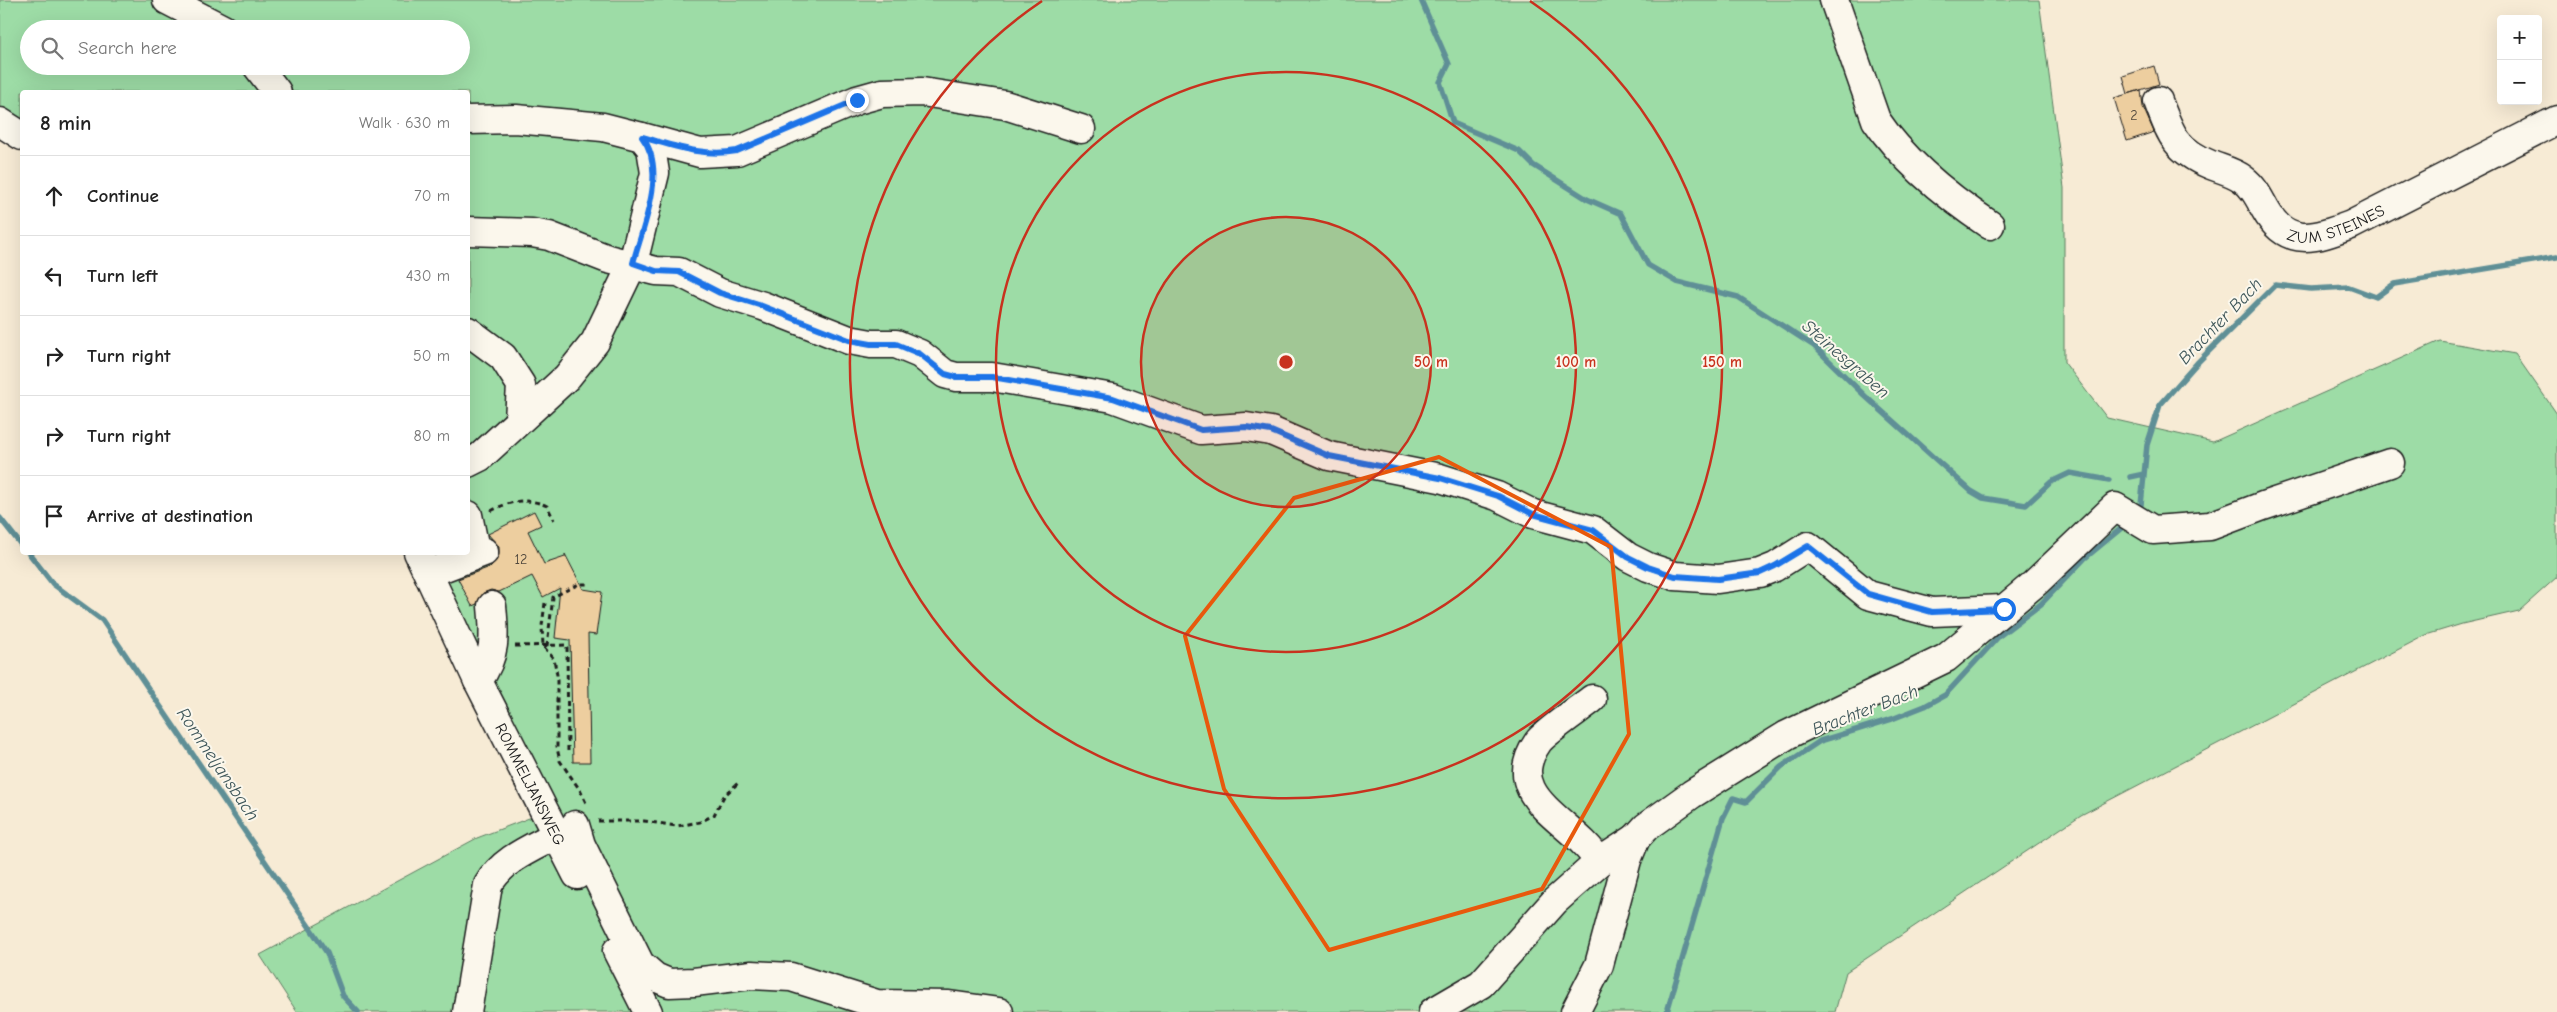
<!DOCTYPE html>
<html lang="en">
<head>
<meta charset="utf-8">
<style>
	body { margin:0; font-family:"Comic Neue",sans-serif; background:#f2f2f2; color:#222 }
	.controls { position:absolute; right:15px; top:15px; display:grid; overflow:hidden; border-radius:5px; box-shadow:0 5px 20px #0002 }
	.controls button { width:45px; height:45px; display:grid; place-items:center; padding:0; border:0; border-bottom:1px solid #e0e0e0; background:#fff; color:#222; font:25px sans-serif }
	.stop { position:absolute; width:15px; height:15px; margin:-11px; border:4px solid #1a73e8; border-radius:50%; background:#fff }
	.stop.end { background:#1a73e8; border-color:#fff; box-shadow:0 1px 5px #0008 }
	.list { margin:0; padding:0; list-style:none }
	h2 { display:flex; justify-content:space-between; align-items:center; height:65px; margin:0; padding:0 20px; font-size:21px }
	h2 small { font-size:16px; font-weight:400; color:#767676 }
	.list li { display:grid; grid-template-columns:32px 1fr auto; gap:15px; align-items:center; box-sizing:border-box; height:80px; padding:0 20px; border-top:1px solid #e0e0e0 }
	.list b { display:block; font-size:19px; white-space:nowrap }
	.list em { font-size:16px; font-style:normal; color:#767676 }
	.icon { flex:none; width:28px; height:28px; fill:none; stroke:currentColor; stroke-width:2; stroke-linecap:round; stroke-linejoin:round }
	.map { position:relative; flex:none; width:2557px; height:1012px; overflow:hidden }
	.search { position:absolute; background:#fff; box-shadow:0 5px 20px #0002; left:20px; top:20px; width:450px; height:55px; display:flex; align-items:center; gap:12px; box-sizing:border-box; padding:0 18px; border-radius:28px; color:#767676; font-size:19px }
	.panel { position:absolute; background:#fff; box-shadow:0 5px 20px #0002; left:20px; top:90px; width:450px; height:465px; border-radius:5px }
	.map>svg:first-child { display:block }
</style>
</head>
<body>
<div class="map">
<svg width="2557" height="1012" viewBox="0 0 2557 1012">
	<rect width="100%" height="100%" fill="#f7ebd5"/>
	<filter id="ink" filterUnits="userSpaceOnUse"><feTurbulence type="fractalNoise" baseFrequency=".02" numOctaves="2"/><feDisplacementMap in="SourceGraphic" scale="10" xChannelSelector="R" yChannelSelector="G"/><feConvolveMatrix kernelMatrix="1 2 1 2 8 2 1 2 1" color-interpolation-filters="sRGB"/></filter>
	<g filter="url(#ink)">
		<path fill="#9ddca6" stroke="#5c7c61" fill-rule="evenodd" d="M0,0h2039l25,188v174l43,56 106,24 227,-101 75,13 42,60v163l-38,34 -57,13 -36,11 -345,180 -235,157 -11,40h-1538l-37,-57 217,-117 73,-28 -122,-257 40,-1v-460h-446v36l-22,-14zM29,29h432v37h-432z"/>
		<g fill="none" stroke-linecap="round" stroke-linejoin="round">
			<path stroke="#5f8f96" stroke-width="5.5" d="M1421,0l28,64 -9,18 13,41 66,28 14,14 54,34 34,15 27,51 29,17 61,15 76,49 51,50 106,95 12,7 43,7 25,-23 19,-9 39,7
				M2130,477l14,-3
				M2141,505l6,-60 13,-40 37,-42 78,-78 36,4 38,-2 27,10 18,-13 163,-27
				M0,518l22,28
				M28,552l25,32 49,36 225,333 16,43 15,16
				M1667,1012l56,-194 10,-20 13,4 35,-35 39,-26 72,-22 33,-13 20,-11 54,-59 42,-32 43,-45 40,-33"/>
		</g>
		<path fill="#edce9f" stroke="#1c1c1c" d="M2154,66l5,18 -31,10 -5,-18z
			M2141,90l2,17 11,25 -27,9 -13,-43z
			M534,511l7,14 -13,6 16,33 21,-7v-3l18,35 19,3 -6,43 -8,-1 2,128h-17l-3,-122 -15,-2 5,-50 -17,9 -11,-21 -33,16 -8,-2 -8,3 -6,11 -5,2 -14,-27 32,-12 6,-6 3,-6v-8l-11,-13z"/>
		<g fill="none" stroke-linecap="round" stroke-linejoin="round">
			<defs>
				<g id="minor">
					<path d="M167,0l56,29"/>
					<path d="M1834,0l42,120c29,43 72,77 114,105"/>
					<path d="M257,66l20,26"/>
					<path id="s1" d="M2158,101c13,34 17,49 53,64 10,4 23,7 32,14 11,8 16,19 22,30 22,40 51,29 86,16l206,-105"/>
					<path d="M468,120l48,-1 87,8 39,10 9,11 4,25 -22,90 -38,79 -28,35 -87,80 -12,6"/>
					<path d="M0,122l22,14"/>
					<path d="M642,137l58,16 37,-2 120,-51 25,-7 40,-1 83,13 76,24"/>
					<path d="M468,231l64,2 17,3 59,23 48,12 23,1 41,21 43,13 86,34 22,4h25l24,10 25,20 11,3h36l121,21 88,32 45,-3 25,4 58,25 111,22 57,18 36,18 60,16 35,27 20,10 27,9 43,3 42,-6 15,-6 33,-21 60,49 64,17 72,-3"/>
					<path d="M468,331l35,26 18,28 -2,35"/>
					<path d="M468,515l8,39"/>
					<path id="s2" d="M418,552l60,129 99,194"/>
					<path d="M429,573l55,-21"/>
					<path d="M478,681c18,-25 17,-45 14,-75"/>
					<path d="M1592,699c-11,9 -48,34 -54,43 -39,56 36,78 61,120"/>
					<path d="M575,825l6,20 59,119 15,13 14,6 25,-1 58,-7 39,2 86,27 72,1 50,7"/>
					<path d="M617,951l31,61"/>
					<path d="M467,1012l21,-127c15,-26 42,-36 68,-50"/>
					<path d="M1433,1012l48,-28 74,-83 44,-39 37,-24"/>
					<path d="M1575,1012l24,-47 28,-105 9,-22 10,-11 46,-33 95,-59 159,-77 88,-74 81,-77 38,23 57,-4 53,-20 127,-43"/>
				</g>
			</defs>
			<use href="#minor" stroke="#1c1c1c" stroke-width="31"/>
			<path stroke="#1c1c1c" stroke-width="3" stroke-dasharray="5 4" stroke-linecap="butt" d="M491,511c19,-10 36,-14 56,-5l7,14
				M545,603l-3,23 1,20 11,13 3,16v73l3,13 20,29 7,15
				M515,646l52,-1 1,108
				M547,646l6,-49 26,-13h8
				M598,821h46l33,5 23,-4 14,-7 10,-19 14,-13"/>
			<use href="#minor" stroke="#fbf7ec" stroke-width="28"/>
		</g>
	</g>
	<g fill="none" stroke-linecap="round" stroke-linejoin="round" filter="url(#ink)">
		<path stroke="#1a73e8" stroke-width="6" d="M857,100l-120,51c-34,6 -62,-5 -95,-14 26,33 1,89 -9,126l23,8 23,1 41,21 42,13 87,34 22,4h25l24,10 25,20 11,3h36l121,21 88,32 45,-3 25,4 58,25 111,22 58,18 35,18 60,16 35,27 20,10 27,9 43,3 42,-6 15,-7 33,-20 60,48 64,18 72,-3"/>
	</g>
	<path fill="none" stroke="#e8590c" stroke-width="4" stroke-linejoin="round" d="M1439,457l172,90 18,187 -87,155 -213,61 -105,-161 -39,-153 109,-138z"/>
	<circle cx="1286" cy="362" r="145" fill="#c8321e" fill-opacity=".12"/>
	<g fill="none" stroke="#c8321e" stroke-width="2.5">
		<circle cx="1286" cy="362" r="145"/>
		<circle cx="1286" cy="362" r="290"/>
		<path d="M1530 1A436 436 0 1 1 1042 1"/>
	</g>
	<g text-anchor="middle" stroke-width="4" stroke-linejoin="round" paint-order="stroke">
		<g font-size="14" fill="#50483d">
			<text x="2134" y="120">2</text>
			<text x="521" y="564">12</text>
		</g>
		<g font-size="16" fill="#1c1c1c" stroke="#fbf7ec">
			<text dy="6" stroke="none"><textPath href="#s1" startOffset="244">ZUM STEINES</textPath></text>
			<text dy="6" stroke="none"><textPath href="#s2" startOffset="258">ROMMELJANSWEG</textPath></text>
		</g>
		<g font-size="18" font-style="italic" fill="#3e5659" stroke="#fbf7ec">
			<text transform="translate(2220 321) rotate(-46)" y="6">Brachter Bach</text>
			<text transform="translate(1846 359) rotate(41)" y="6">Steinesgraben</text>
			<text transform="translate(1865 710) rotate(-21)" y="6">Brachter Bach</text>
			<text transform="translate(218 764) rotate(56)" y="6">Rommeljansbach</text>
		</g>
	</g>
	<circle cx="1286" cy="362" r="8" fill="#c8321e" stroke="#fbf7ec" stroke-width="2.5"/>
	<g font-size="15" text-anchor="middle" font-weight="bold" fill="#c8321e" stroke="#fbf7ec" stroke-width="4" stroke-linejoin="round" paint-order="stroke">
		<text x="1431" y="367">50 m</text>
		<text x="1576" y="367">100 m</text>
		<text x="1722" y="367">150 m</text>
	</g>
</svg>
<div class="controls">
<button>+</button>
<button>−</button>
</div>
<div class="stop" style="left:2004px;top:609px"></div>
<div class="stop end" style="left:857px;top:100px"></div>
<div class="search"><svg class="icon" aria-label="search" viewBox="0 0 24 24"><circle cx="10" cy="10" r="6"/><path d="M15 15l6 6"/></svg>Search here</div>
<section class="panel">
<h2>8 min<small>Walk · 630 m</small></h2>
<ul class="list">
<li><svg class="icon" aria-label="ahead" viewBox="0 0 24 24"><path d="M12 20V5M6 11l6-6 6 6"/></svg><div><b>Continue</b></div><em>70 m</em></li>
<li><svg class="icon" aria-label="left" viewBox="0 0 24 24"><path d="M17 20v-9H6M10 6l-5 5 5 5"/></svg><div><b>Turn left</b></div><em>430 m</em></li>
<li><svg class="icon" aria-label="right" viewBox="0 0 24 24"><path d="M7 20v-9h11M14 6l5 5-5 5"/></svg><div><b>Turn right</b></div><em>50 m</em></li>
<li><svg class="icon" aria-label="right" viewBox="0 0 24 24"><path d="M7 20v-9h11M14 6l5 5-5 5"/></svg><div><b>Turn right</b></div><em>80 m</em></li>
<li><svg class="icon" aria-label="arrive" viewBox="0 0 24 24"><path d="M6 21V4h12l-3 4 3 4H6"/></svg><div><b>Arrive at destination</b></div></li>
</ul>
</section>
</div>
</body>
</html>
